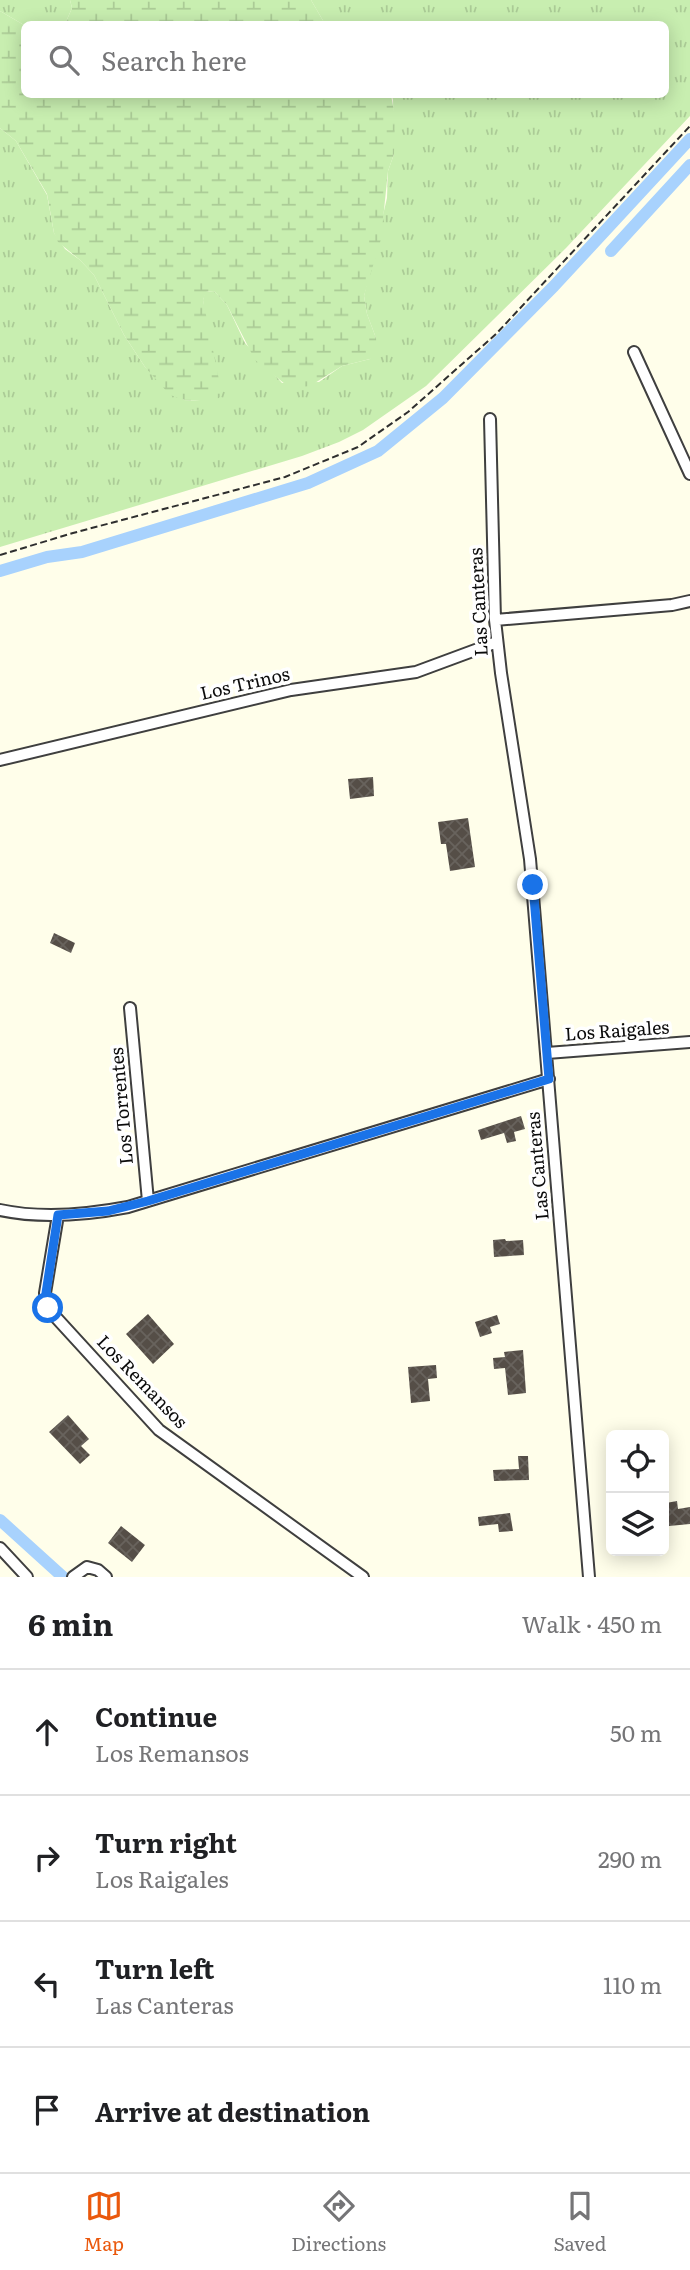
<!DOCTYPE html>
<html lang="en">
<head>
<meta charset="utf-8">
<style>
	body { margin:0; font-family:Literata,serif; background:#f2f2f2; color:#202124 }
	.controls { position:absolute; right:21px; bottom:21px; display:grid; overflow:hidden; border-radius:10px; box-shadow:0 4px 18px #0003 }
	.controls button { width:63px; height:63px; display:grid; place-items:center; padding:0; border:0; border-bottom:2px solid #e0e0e0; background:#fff; color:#202124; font:35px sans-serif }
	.stop { position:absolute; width:21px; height:21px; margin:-16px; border:5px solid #1a73e8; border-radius:50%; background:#fff }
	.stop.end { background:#1a73e8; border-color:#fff; box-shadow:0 2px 7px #0008 }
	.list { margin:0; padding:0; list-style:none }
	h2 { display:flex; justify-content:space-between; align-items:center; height:91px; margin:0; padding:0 28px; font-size:30px }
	h2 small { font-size:23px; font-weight:400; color:#757577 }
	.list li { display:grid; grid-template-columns:46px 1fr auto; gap:21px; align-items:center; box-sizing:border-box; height:126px; padding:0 28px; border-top:2px solid #e0e0e0 }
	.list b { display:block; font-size:26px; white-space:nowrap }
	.list p { margin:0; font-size:23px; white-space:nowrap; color:#757577 }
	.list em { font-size:23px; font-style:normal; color:#757577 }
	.icon { flex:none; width:38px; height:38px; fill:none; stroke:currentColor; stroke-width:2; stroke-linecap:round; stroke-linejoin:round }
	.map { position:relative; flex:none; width:690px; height:1577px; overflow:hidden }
	.search { position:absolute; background:#fff; box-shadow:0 4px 18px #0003; left:21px; right:21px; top:21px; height:77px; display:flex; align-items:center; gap:18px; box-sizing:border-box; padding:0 24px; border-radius:10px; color:#757577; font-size:26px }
	.sheet { height:595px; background:#fff }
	nav { display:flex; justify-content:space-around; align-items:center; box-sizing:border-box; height:98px; border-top:2px solid #e0e0e0; background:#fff; font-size:19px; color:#757577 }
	nav a { display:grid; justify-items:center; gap:4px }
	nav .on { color:#ea580c }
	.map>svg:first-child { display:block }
</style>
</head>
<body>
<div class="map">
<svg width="690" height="1577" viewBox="0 0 690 1577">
	<defs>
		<pattern id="grass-tufts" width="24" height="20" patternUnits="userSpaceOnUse" patternTransform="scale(1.75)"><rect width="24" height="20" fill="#c8eeb0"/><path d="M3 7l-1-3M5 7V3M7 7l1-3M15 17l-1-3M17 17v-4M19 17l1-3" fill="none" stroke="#abcb96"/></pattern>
		<pattern id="wetland-marsh" width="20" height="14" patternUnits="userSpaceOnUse" patternTransform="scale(1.75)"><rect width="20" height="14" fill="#c8eeb0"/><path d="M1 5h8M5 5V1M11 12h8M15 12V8" fill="none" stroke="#abcb96"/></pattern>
		<pattern id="building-cross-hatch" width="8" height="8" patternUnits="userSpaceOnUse" patternTransform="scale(1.75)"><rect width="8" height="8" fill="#554e47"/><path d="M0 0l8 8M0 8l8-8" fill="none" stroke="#68635d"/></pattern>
	</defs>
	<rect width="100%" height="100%" fill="#fffeea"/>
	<path fill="url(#grass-tufts)" d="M0,0h70l2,8 -7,16 -41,1 -24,-14z
		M311,0h379v116l-124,132 -140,138 -63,44 -24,12 -37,14 -302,91v-419l16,13 31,54 7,38 11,16 15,11 14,15 30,60 21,32 39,33 16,1 5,-84 -2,-17 2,-8 9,-1 13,14 18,38 37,40 37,-1 23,-16 28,-7 6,-21 -9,-24 -3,-18 23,-98 1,-27 6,-17 -1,-55 -2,-4 275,-1v-70h-341z"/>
	<path fill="url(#wetland-marsh)" d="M70,0h241l14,24h-260l7,-16z
		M0,11l24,14v69l367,1 4,22 -1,37 -6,17 -7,68 -17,57 3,18 9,24 1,17 -7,4 -28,7 -32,20 -20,2 -35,-28 -28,-55 -13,-14 -8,1 -3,8 18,90 -2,8 -19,3 -15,-1 -15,-5 -25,-28 -21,-32 -30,-60 -14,-15 -22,-18 -4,-9 -7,-39 -31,-53 -16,-13z"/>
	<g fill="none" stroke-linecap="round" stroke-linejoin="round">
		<path stroke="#a8d2fd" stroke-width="12" d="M611,251l79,-86
			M0,571l47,-14 35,-5 226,-69 70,-32 65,-53 111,-112 136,-147
			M0,1520l63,57"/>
	</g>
	<path fill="url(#building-cross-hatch)" d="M373,777l1,19 -24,3 -2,-20z
		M468,818l7,49 -25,4 -4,-27h-5l-3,-22z
		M54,933l21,10 -4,10 -21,-10z
		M521,1116l4,13 -11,3 2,9 -9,2 -3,-10 -23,7 -3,-10z
		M505,1239l1,2 17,-1 1,15 -30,2 -1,-17z
		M148,1314l26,30 -21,20 -27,-30z
		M497,1315l3,9 -10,3 2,6 -12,4 -5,-15z
		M523,1350l3,43 -18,2 -3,-27 -11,1 -1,-11 12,-1 -1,-5z
		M436,1365l1,13 -9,1 2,22 -19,2 -3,-36z
		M68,1415l21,24 -8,7 9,9 -10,9 -31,-32z
		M518,1456h10l1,24 -35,1 -1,-11 26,-1z
		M677,1501l1,8 12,-2v17l-21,2 -3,-23z
		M510,1513l3,18 -14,1 -1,-8 -19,2 -1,-9z
		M121,1526l24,19 -13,17 -24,-19z"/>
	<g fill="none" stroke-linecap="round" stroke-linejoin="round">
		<defs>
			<path id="minor" d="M634,352l56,122
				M490,419l5,201 6,53 29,186 59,718
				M495,620l177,-15 18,-4
				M0,760l291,-70 125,-18 81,-30
				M130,1008l18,193
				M547,1053l143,-11
				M0,1210c42,9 86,5 128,-3l421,-128
				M58,1215l-13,78 1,10 5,9 108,118 204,147
				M0,1548l27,29
				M73,1577l14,-10 11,3 8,7"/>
		</defs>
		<use href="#minor" stroke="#3f3f3f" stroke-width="14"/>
		<path stroke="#2e2e2e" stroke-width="2" stroke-dasharray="7 3.5" stroke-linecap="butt" d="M0,555l73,-22 212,-56 73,-30 50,-35 88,-78 194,-208"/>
		<use href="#minor" stroke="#fff" stroke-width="10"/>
	</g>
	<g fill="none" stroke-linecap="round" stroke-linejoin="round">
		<path stroke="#1a73e8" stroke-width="9" d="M48,1308l-2,-15 12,-78 50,-4 40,-10 401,-122 -16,-194"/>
	</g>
	<g text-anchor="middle" stroke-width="7" stroke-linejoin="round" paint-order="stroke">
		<g font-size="18" fill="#0c0c0c" stroke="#fff">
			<text transform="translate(479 602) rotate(-93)" y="6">Las Canteras</text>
			<text transform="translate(245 684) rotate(-13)" y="6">Los Trinos</text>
			<text transform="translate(617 1031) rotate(-4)" y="6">Los Raigales</text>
			<text transform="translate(122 1106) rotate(-95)" y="6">Los Torrentes</text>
			<text transform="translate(538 1166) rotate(-95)" y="6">Las Canteras</text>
			<text transform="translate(142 1382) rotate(46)" y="6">Los Remansos</text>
		</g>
	</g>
</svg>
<div class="controls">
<button><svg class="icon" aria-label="locate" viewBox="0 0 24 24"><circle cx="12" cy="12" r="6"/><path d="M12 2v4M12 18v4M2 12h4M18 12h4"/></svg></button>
<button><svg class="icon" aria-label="layers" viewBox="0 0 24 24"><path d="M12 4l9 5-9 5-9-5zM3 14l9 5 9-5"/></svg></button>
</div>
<div class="stop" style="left:48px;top:1308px"></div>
<div class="stop end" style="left:533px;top:885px"></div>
<div class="search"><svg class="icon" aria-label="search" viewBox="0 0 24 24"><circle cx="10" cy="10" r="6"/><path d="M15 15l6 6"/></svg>Search here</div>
</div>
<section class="sheet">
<h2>6 min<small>Walk · 450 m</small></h2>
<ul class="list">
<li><svg class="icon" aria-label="ahead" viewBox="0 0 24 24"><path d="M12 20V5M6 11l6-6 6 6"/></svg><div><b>Continue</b><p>Los Remansos</p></div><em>50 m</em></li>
<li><svg class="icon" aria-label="right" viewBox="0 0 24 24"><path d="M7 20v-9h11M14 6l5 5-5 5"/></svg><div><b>Turn right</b><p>Los Raigales</p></div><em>290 m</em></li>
<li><svg class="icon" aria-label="left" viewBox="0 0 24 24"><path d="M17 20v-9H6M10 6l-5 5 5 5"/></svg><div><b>Turn left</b><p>Las Canteras</p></div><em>110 m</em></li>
<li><svg class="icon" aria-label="arrive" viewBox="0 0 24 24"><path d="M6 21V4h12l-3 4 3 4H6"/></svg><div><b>Arrive at destination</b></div></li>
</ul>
</section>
<nav>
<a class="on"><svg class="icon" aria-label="map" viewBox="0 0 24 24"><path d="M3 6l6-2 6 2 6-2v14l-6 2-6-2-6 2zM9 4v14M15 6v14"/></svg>Map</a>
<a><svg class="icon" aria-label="directions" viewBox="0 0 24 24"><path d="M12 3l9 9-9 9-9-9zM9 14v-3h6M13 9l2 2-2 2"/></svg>Directions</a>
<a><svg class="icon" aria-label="saved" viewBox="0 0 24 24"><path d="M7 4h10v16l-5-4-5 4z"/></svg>Saved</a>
</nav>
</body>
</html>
